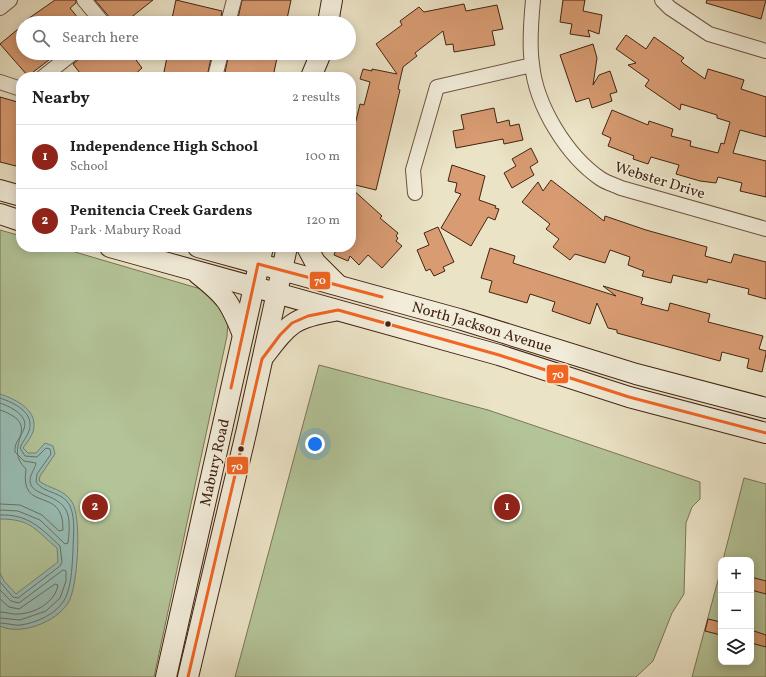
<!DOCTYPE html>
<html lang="en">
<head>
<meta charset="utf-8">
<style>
	body { margin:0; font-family:Vollkorn,serif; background:#f2f2f2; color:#202124 }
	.controls { position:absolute; right:12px; bottom:12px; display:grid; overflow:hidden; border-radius:8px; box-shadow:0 2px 10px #0003 }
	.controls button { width:36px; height:36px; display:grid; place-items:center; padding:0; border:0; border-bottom:1px solid #e0e0e0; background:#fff; color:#202124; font:20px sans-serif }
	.you { position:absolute; left:315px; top:444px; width:14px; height:14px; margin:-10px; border:3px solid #fff; border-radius:50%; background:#1a73e8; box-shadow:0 0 0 6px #1a73e833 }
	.badge { display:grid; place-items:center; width:26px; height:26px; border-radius:50%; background:#8f2418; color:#fff; font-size:13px; font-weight:700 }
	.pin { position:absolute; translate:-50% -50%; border:2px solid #fff; box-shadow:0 1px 4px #0006 }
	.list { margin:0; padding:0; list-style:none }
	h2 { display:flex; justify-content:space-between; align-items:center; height:52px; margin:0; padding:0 16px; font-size:17px }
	h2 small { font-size:13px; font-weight:400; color:#757577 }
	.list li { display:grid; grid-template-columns:26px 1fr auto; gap:12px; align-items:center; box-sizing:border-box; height:64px; padding:0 16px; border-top:1px solid #e0e0e0 }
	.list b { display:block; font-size:15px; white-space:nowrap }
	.list p { margin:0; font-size:13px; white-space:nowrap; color:#757577 }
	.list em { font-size:13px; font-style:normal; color:#757577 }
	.icon { flex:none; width:22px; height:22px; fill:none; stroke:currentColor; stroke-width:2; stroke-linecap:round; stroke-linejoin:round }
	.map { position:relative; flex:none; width:766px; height:677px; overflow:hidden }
	.search { position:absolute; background:#fff; box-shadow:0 2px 10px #0003; left:16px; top:16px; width:340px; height:44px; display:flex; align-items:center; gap:10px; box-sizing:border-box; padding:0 14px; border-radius:22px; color:#757577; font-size:15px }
	.panel { position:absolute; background:#fff; box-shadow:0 2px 10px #0003; left:16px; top:72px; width:340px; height:180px; border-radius:16px }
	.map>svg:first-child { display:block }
</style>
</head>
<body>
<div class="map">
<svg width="766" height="677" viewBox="0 0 766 677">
	<rect width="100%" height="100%" fill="#ebe3c6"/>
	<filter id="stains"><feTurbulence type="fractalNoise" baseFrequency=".005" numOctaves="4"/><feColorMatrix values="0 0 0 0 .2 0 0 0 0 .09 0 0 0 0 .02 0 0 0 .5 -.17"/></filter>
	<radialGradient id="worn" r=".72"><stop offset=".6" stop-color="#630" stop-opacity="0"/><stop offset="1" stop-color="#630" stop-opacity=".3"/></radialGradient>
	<path fill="#b3c498" stroke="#7b7455" d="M0,230l21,6v11h37l153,45 17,29 -1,15 -73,341h-154z
		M319,365l169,45 212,72v17l-8,8 -6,16 -2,71 -12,19 -19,48 -17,16h-401z
		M744,478l22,6v193h-74l29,-108v93h30v-102h-28z"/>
	<path fill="#98beb6" stroke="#768074" d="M0,394c17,6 39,16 33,38 -2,5 -6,11 -10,16l5,5h8l9,-10 8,3 2,8 -15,22 -1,5c11,8 25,8 33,21 10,15 6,86 -4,101 -12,19 -47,33 -68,23v-53l4,8 12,13 42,-32 -1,-14c-22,-18 -25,-29 -57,-29z"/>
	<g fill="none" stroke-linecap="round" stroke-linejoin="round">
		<path stroke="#6e7064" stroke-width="1" d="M0,398c14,5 35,14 29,33 -2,6 -7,11 -9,17l5,8 12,1 9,-9 4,1 1,5 -14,20 -1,8c8,12 27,9 34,24 6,14 3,30 3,45 -1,14 -1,29 -6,43 -6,18 -28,28 -46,31 -6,1 -14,-2 -21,-2
			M0,403c11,4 31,13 23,28 -3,7 -9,12 -8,21l9,9 12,2c-1,6 -6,11 -6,18 1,16 32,12 38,34 2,8 1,20 0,28l-3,1 -25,-24 -22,-9 -18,-1
			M0,410c46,16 0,34 26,59 -7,46 38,15 37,61l-4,1 -17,-16 -22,-10 -20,-1
			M0,515c28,-1 41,13 60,31l2,16 -2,4 -42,32 -5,-1 -13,-15
			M0,590l11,11 8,2 44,-33 3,1v10l-6,17 -14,13 -26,9 -20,-2
			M0,599l9,8 10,2 36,-25 3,1c-3,17 -22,28 -39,29 -6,1 -13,-2 -19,-2"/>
	</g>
	<path fill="#d89b72" stroke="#432312" d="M55,0h21v3l-6,5 12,15h-60z
		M95,0h58l-29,23h-13l-1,-5z
		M176,0l46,11 -2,12h-49z
		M242,0h49l-4,19 -5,-1 -1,5h-44z
		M563,0h22l-2,11 19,4 -3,19 -11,-4 2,7 -20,-3 2,-10 -12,-2z
		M707,0h59l-5,19 -55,-16z
		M464,4l2,7 31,-6 6,24 -11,2 3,14 -41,7 -1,-8 -7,1 -3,-14 -28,22 2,3 -14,11 -5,22 2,1 -24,100 -25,-6v-43l9,-37 4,1 6,-23 -10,-3 3,-10 9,2v-2l25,5 -21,-30 26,-19 -2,-4 19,-14 5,5z
		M23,25v28h35l-30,23 -28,-32z
		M626,35l20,14 8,-12 30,21 -3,3 3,3 21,15 3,-10 20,6 16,5 -3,9 25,8v40l-26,-7 -7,23 33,8v36l-26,-6 2,-8 -24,-6 -2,6 -16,-2 -24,-7 3,-9 -28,-8 -3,7 -15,-5 1,-3 -26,-10 3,-8 -9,-4 10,-24 36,15 1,-4 24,8 -2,7 20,5 -1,5 28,7 3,-10 3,1 6,-22 -13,-4v-3l-36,-11 -1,6 -35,-24 4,-6 -21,-15 8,-2 -20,-14z
		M593,44l4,14 -4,27 6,-10 11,-4 7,21 -7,2 2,7 -20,7 -3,-10 -13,4 -16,-47z
		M81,53h50l11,15 -10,9h-49l-10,-13 6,-5z
		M171,53h41l-5,24h-44l4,-20 3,1z
		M229,53h49l-5,24h-49z
		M0,97l21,6v47l-5,16 -16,-4z
		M494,108l3,15 12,-3 1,6 9,-2 4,16 -19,4 -1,-5 -47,9 -3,-17 11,-2 -3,-14z
		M531,148l7,14 -8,5 4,8 -22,13 -8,-15 12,-7 -4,-7z
		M452,165l33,11 -6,24 17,6 -1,2 4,1 -4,11 -7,-3 -17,29 -30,-18 20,-34 -6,-2 2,-9 -9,-2z
		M551,180l53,41 1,-5 41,14 61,17 -2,9 26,7 3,-9 32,8v37l-18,-5 1,-5 -41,-10 -1,4 -34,-8 -2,8 -29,-7 2,-5 -16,-6 2,-8 -20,-7 -5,13 -30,-9 -5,6 -17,-13 6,-8 -13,-10 4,-5 -28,-22 16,-20 5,9z
		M351,188l31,28 -2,2 18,15 -2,3 2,2 -2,3 6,5 -20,22 -14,-13 -9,10 -9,-9 -2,5 -14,-6 3,-8h14z
		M438,227l16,35 -11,5 2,4 -11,5 -4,-7 -4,2 -9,-21 12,-5 -5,-12z
		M490,248l25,8 -2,7 103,33 -13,-10 40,12 -2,6 27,7 2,-8 40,11 -2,8 55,14 -4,13 7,2v3l-4,18 -15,-4 2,-9 -27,-7 -2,9 -103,-28v-3l-9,-2 -11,-25 -7,21 -38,-13 3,-9 -25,-8 -3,9 -38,-11 3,-11 -11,-3z
		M751,577l15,4v13l-15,-4z
		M708,619l13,3v13l-16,-4z
		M751,630l15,5v12l-15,-4z"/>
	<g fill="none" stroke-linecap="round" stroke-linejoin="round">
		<defs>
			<path id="street" d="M84,0l19,23
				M533,0c-2,21 -4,44 -1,64 4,42 35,92 69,115 6,4 14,6 20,9l145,41
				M662,0l8,8 39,26 57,17
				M0,8l10,-8
				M228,23l6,-23
				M43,77l30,-24
				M215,77l6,-24
				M0,82l21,7
				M415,193l-2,-23 24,-83 95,-22"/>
			<g id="secondary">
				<path d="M328,23l4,-23"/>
				<path d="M311,77l10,-24"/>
				<path d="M0,190l21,6"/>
				<path d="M0,214l21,7"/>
				<path d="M110,247l389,108 130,42 137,36"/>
				<path id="s1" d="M198,247l261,72 177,55 130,34"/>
				<path d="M307,247l8,15 23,23"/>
				<path d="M198,274c28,22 32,28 45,61"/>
				<path d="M265,355c24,-32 29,-37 69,-44"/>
				<path id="s2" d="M166,677l97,-430"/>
				<path d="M188,677l59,-248 40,-182"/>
			</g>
		</defs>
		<use href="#street" stroke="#6d533f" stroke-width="16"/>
		<use href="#secondary" stroke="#432312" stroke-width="22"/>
		<use href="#street" stroke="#f2edda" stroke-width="14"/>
		<use href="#secondary" stroke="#f2edda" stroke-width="20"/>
		<defs>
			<path id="bus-1" d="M258,264l124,33
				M231,388l27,-124
				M188,677l74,-318 18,-24 12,-12 16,-7 30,-6 161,45 130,42 137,36"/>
		</defs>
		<use href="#bus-1" stroke="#f2edda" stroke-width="6"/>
		<use href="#bus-1" stroke="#f26522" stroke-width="3"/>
	</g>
	<g fill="#432312" stroke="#f2edda" stroke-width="1.5">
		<circle cx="388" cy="324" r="3.5"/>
		<circle cx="241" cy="449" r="3.5"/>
	</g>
	<g text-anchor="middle" stroke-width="3" stroke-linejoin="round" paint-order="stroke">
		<g font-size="15" fill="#432312" stroke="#f2edda">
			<text transform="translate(660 180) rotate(17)" y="5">Webster Drive</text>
			<text dy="5" stroke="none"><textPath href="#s1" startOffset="295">North Jackson Avenue</textPath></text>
			<text dy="5" stroke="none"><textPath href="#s2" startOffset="220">Mabury Road</textPath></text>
		</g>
	</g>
	<g stroke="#f2edda" stroke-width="1.5">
		<rect x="309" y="271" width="22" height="19" rx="4" fill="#f26522"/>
		<rect x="546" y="364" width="23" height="20" rx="4" fill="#f26522"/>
		<rect x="226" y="456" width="23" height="19" rx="4" fill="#f26522"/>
	</g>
	<g font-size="11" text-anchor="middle" font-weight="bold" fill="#fff">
		<text x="320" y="284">70</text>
		<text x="558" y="378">70</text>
		<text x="237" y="470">70</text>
	</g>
	<rect width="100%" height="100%" filter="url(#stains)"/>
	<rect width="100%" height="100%" fill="url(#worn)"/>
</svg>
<div class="controls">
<button>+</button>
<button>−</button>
<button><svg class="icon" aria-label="layers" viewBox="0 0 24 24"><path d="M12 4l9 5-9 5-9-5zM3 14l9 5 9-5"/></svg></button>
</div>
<div class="you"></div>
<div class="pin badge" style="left:507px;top:507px">1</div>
<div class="pin badge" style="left:95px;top:507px">2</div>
<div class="search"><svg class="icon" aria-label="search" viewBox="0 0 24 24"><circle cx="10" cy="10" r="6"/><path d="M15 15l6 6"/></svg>Search here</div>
<section class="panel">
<h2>Nearby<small>2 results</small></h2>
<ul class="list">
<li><span class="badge">1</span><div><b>Independence High School</b><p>School</p></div><em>100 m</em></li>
<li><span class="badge">2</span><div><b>Penitencia Creek Gardens</b><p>Park · Mabury Road</p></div><em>120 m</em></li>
</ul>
</section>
</div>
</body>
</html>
